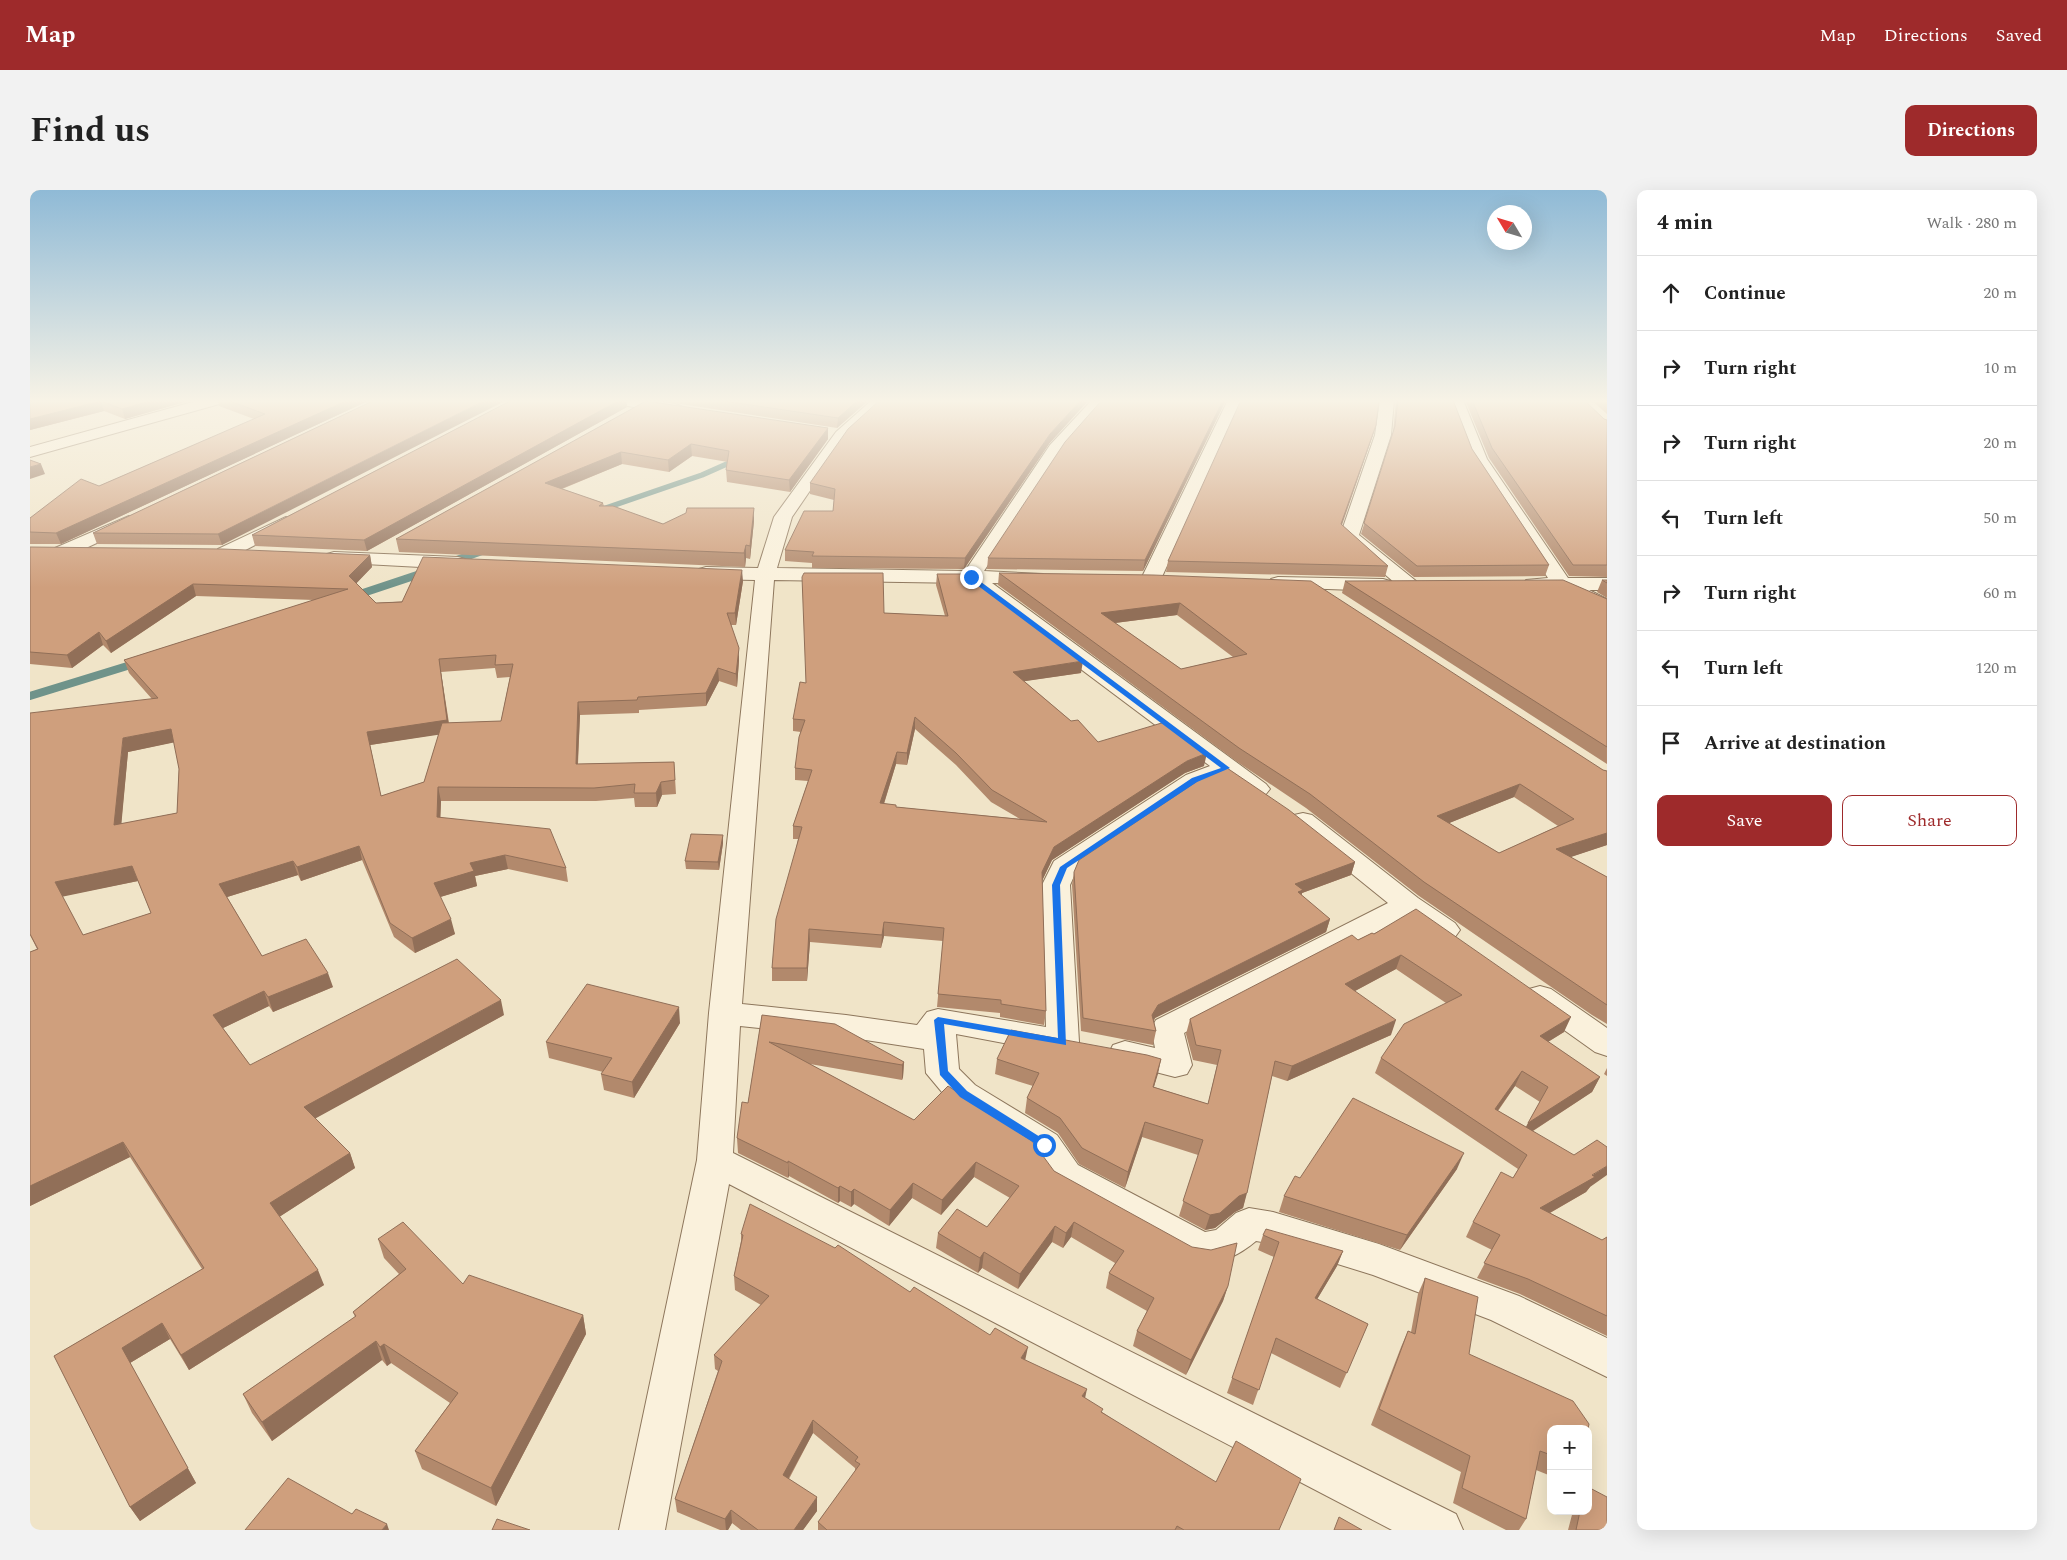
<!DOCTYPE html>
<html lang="en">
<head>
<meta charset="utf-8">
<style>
	body { margin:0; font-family:Spectral,serif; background:#f2f2f2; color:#222 }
	.controls { position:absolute; right:15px; bottom:15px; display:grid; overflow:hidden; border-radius:10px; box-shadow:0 5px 20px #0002 }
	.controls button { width:45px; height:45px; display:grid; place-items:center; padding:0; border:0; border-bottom:1px solid #e0e0e0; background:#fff; color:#222; font:25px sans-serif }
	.compass { position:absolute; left:1457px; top:15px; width:45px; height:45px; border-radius:50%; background:#fff; box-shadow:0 5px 20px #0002; rotate:308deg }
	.stop { position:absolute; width:15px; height:15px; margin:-11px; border:4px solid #1a73e8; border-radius:50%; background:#fff }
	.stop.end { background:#1a73e8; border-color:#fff; box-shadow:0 1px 5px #0008 }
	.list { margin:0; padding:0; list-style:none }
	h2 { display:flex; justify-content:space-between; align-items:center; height:65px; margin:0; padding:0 20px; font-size:21px }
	h2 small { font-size:16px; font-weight:400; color:#767676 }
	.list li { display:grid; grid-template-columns:32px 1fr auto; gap:15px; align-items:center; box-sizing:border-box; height:75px; padding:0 20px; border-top:1px solid #e0e0e0 }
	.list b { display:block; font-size:19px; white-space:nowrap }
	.list em { font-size:16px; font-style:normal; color:#767676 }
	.actions { display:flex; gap:10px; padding:15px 20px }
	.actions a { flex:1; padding:11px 0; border:1px solid #9e2a2b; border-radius:10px; text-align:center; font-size:18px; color:#9e2a2b }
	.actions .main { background:#9e2a2b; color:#fff }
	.icon { flex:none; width:28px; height:28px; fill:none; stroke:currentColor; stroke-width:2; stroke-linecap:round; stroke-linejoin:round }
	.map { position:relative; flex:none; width:1577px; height:1340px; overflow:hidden; border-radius:10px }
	header { display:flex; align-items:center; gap:30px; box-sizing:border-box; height:70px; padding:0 25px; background:#9e2a2b; color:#fff }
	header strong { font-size:24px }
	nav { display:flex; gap:28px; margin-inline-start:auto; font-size:18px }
	.intro { display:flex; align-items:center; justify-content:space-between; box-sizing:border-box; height:120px; padding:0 30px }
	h1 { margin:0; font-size:35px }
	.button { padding:12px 22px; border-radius:10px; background:#9e2a2b; color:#fff; font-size:18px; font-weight:700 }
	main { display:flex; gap:30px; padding:0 30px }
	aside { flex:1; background:#fff; border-radius:10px; box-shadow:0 5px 20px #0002 }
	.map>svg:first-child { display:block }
</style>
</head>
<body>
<header>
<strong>Map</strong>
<nav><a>Map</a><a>Directions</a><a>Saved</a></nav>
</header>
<div class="intro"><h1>Find us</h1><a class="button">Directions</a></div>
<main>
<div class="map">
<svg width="1577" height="1340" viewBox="0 0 1577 1340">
	<rect width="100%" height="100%" fill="#f0e4c8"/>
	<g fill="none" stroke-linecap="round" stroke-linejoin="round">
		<path stroke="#6f938a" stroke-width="5.5" d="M567,321l105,-36 36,-16"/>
		<path stroke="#6f938a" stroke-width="8" d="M421,372l31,-11
			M324,406l72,-24
			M0,506l107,-33"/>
		<defs>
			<path id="minor" d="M170,210h25l-2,3 -193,54v-10z
				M578,210c15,0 70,-2 78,10l-7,4 -64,-10z
				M842,210h16l-42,38 -54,79 -15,51 188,3 85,-126 42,-45h15l-45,51 -78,120 59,3 3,4 -3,4 -7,2 -44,-1 274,201 4,5 -4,5c-17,5 -28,-7 -41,-17l-21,8 -128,87 -6,13 9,157 -4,8 -12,4 -12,-5 -5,2 -90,-17 3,35 16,16 82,50 21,30 127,67 11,-2 20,-17 13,-5 24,4 106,32 140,52 88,42v39l-116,-57 -118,-45 -100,-31 -17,-3c-19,16 -43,28 -68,19l-136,-75 -21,-30 -80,-52 -25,-30 -2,-24 -78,-12 -106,-11 -7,127 723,361 7,16h-71l-663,-346 -64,346h-46l78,-370 12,-147 46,-433 -49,-1 -7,-2 -3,-4 3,-4 7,-2 52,1 16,-51 62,-85zM744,390l192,3 244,183 -24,9 -132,86 -12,24 4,142 -108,-18 -11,3 -10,13 -71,-10 -104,-11z
				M1198,210h14l-81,179 -3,4h-14l-3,-4z
				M1350,210h14l-3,35 -32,100 57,46 3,4 -3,4h-14l-62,-53 35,-101z
				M1419,210h14l24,59 81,119h39v12h-18l18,9v14l-49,-23 -32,-2 -3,-4 3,-4 22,-2 -77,-119z
				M99,326l6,1 3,4 -3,4 -66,31h-14l-2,-4 2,-4z
				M256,327l6,1 3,4 -3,4 -60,31h-14l-2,-4 2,-4z
				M304,362l124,5 7,2 3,4 -3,4 -7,2 -131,-7 -2,-4 2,-4z
				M1248,387l105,2 7,2 3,4 -3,4 -7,2 -112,-4 -3,-4 3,-4z
				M1273,623l9,2 106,83 37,25 5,7 -5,7c-20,5 -33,-9 -49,-20l-222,116 8,32 -5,9 -12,3 -62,-16 -4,-8 4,-8 12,-4 30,7 -4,-20 5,-8 232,-117 -94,-76 -4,-6 4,-6z
				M1510,796l11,3 56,39v28l-12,-4 -66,-47 -5,-8 5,-8z"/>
		</defs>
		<use href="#minor" stroke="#8d765c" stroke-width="2"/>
		<use href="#minor" fill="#faf1dc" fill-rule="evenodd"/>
	</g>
	<path fill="#b2896c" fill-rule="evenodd" d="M162,210l-67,19 -21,-8 -74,19v-28z
		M188,210h152l-309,144h-31v-26l69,-32 155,-67 -35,-13z
		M345,210l-153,145 -125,-1 -4,-11z
		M482,210h114l1,7 -260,144 -112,-5 -3,-11z
		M631,210h208l-32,28 -176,-27z
		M1196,210l-83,171 -156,-2 1,-11z
		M1366,210h57l19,49 77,116 -4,11 -131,1 -53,-43 32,-101z
		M1435,210h119l20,19 3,1v157l-38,-1 -80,-118z
		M1561,210h16v14z
		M616,211l182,38 -38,53 -63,-10 -1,-12 2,-8 -36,-6 -23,16 -47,-8 -60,25 41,14 1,3 59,18 91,-3 -4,38 -4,-1 -1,9 -346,-15 -3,-13z
		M1346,235l-3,10 -31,90 46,41 -3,11 -219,-5 2,-11z
		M1019,254l-85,125 -152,-1v-5l-27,-2v-11l48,-39 1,-11 -24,-6v-11z
		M0,357l340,8 2,12 -16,16 20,20 367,-22 -7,44h-5l8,35 -2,27 -18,-6 -13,25 -67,4v3l-59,2 -2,49 96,-2 2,32 -14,1 -5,12h-22l-1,-9 -38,3h-155l-1,16 126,51 2,14 -60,-13 -33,7 2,10 -37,11 15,37 -40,19 -21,-16 -32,-77 -61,21 -3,-6 -71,22 35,59 71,31 -60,25 -4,-6 -46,22 27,37 254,-50 -189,103 35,35 5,15 -76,49 45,68 -135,85 -19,-31 -40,24 66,120 -56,38 -10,-14 -76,-151 148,-87 -72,-112 -100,49v-254l7,-3 -7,-14 122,-236 -23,-26 -5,-13 190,-60 -118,-4 -85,57 -8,-8 -31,23 -42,-4zM465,478l2,10 13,-1 -9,44 -52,2 -8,-51zM409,544l-15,48 -43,14 -11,-51zM144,552l5,27 -2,44 -56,11 7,-72zM108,691l13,32 -68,22 -21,-39z
		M969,383l154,2 450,195 4,1v74l-37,12 37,20v147l-15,-9 -173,-119 -113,-88 -70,-47 -238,-176zM1147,425l56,42 -52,12 -66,-46zM1484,607l44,29 -59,27 -50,-30z
		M907,384l144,99 -57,8 47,40 27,21 106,24 -19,7 -133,87 -10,21 4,130 -2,14 -44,-8v-4l-63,-6 6,-66 -59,-5 -3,12 -71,-6 -3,39h-35v-13l26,-129h-5v-13l15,-45 -13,-1v-12l6,-36 -8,-1v-12l13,-36 78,-70 61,3 -9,-31zM885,539l41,36 35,37 29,17 -124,-12v-2l-12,-1 12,-40 11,1z
		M1572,390h5v18l-10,-6z
		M1315,391l262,18v165l-265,-171z
		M693,645v8l-4,27 -33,-1 -1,-8z
		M1325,672l-4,13 -49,18v3l28,23 -4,13 -171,86 -1,3 2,10 -3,14 -72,-14 -9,-146 2,-13z
		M1342,743l192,99 -16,10 52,35 -8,15 -59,39 57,56 -4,5 -36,21 52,27 5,-3v99l-87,-42 -43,-16 15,-28 -26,-13 7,-15 40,-44 5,-9 -143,-96 6,-15 65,-55 -50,-34 -41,22 36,44 -104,46 -15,-5 -29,132 -8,4 -20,16 -10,2 -26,-14 19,-61 -56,-18 -17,51 -46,-24 -21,-31 -33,-20 2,-15 6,-12 -38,-12 2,-15h164l-7,28 54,17 9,-39 -24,-5 -7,-26 4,-15zM1485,896l25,16 -14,25 -28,-16z
		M732,825l142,47 -1,15 -1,3 -92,-16 104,56 140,51 174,115 -5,15 -37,74 -53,-29 4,-15 10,-20 -41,-23 3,-15 6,-10 -44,-26 -8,11 -11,-6 -34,47 -36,-21 -4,5 -42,-25 2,-15 49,-6 23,-29 -36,-21 -33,38 -29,-17 -23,28 -35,-22 -3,3 -11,-6 -2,2 -49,-27 -1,2 -50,-25 -1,-15 11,-35z
		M650,833l-46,75 -30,-8 -3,-16 2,-2 -54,-14 -3,-16z
		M1577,878v8l-3,-2z
		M1427,979l-57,81 -121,-38 5,-16 16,-18z
		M711,1044l169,58 115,69 60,37 17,14 177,118h-461v-8l37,-50v-4l-42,-35 -24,46 28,32 -14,19h-62l-9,-7 -4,7h-8l-43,-18 -2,-13 43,-128 -3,-2 -1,-14 47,-50 -26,-15 -1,-14 7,-35z
		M1233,1045l80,16 -6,15 -20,33 51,25 -28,64 -69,-35 -18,52 -26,-12 47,-136 -16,-7z
		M348,1049l85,45 120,31 3,19 -90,172 -74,-37 -7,-18 35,-48 -59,-40 -4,3 -5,-6 -110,81 -20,-28 -9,-19 112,-77 -2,-5 46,-38 -15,-16z
		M1395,1088l44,76 82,75v47l-15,-6 -10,49 -7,11h-13l-53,-27 8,-31 -90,-47 30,-78 7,-16 3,1 7,-38z
		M1543,1321h15l19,19h-39z"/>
	<path fill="#916f58" d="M124,210h38l-67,19 -3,-10z
		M318,210h22l-309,144 -5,-11z
		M456,210h21l-285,145 -4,-11z
		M590,210h6l1,7 -260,144 -3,-11z
		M828,210h11l-32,28 1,-10z
		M1051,210h8l-40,44 -85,125 1,-11 85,-124z
		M1193,210h3l-83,171 2,-11z
		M71,211l3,10 -74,19v-11z
		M1346,235l-3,10 -35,100 3,-11z
		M798,238v11l-38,53 -1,-12z
		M661,254l1,12 -23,16 -1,-12z
		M591,262l1,12 -76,31 -1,-12z
		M11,274l4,10 -15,5v-12z
		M724,318v13l-4,38v-13z
		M716,355v13l-1,9 -1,-14z
		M340,365l2,12 -20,21 -3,-12z
		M712,380l1,11 -7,44 -1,-12z
		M163,394l3,12 -85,57 -5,-12z
		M1150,413l-3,12 -78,10 2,-12z
		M69,442l4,13 -31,23 -5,-13z
		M709,458v12l-2,27 -1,-13z
		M409,469l11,74 -80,12 14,65 -17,-78z
		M1053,471l-2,12 -69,10 1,-11z
		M688,478l1,13 -13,25v-13z
		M548,512l2,13 -3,62 -1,-13z
		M885,527v12l-8,36v-12z
		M141,539l5,13 -48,10 -8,87 -6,-14 9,-87z
		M867,562l-1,12 -16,52v-13z
		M1177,563l-3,13 -19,7 -133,87 -12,25 2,-13 12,-25 133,-86z
		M631,592l1,13 -5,12 -1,-14z
		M1490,594l-6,13 -82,33 5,-14z
		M408,597l3,14 -1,30 -3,-14z
		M1577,643v12l-57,19 6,-15z
		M693,645v8l-4,27 -1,-8z
		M329,656l3,14 -61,21 -4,-14z
		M475,665l3,14 -33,7 2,10 -40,12 -3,-15 36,-20z
		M263,671l5,14 -74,23 -5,-14z
		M1325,672l-4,13 -49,18 -3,11 -4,-20z
		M102,676l6,15 -77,16 -6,-15z
		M421,729l4,15 -40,19 -3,-15z
		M1300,729l-4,13 -171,86 -6,10 3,-13 6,-10z
		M854,732v14l-3,12 1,-13z
		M779,739l1,13 -3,39v-13z
		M1371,765l-5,14 -56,30 5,-15z
		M298,783l5,14 -60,25 -5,-15z
		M234,801l5,15 -50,24 -6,-15z
		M471,810l3,15 -195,107 -5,-15z
		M649,817l1,16 -46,75 -2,-16z
		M1541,827l-7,15 -31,19 7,-15z
		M1366,830l-5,15 -104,46 5,-15z
		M1131,869l-3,15 -9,28 4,-15z
		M874,872l-1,15 -1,3v-15z
		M1492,881l-7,15 -27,38 7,-15z
		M1570,887l-8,15 -72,47 8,-16z
		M1115,932l-3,15 -17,51 3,-16z
		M93,952l7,15 -100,49v-20z
		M320,963l5,15 -79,51 -6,-16z
		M1434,963l-7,16 -57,81 7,-15z
		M758,971l1,15 -1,2z
		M946,972l-2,15 -33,38 1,-15z
		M1577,976v9l-17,12 -4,5 -54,31 8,-15z
		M883,993l-1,15 -23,28 1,-16z
		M810,996v15l-2,2v-15z
		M824,999v15l-3,3v-15z
		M1217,1003l-4,15 -8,4 -20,16 -10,2 5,-15 29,-19z
		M1044,1032l-3,15 -8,11 3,-15z
		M1025,1036l-3,16 -34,47 2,-15z
		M1313,1061l-6,15 -28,47 6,-15z
		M954,1062l-2,16 -4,5 2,-15z
		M288,1080l6,15 -135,85 -8,-15z
		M1198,1096l-5,15 -37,74 5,-15z
		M553,1125l3,19 -90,172 -5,-18z
		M132,1133l8,16 -40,24 66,120 -56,38 -10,-14 -8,-159z
		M346,1151l6,19 -110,81 -10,-19z
		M354,1154l7,19 -4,3 -7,-19z
		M998,1157l-3,14 -4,-3z
		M1057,1199l-3,14 -2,-7z
		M783,1230v13l-30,55v-13z
		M787,1307v14l-14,19h-9z
		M701,1320l1,13 -4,7h-2l-1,-11z
		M357,1334l2,6h-7z"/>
	<path fill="#cf9f7d" stroke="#916f58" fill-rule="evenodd" d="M5,210h119l-32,9 -21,-8 -71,18v-17z
		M197,210h121l-292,133 -26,-1v-14l51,-39 18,7 166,-72z
		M345,210h111l-268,134 -125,-1z
		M482,210h108l-256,140 -112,-5z
		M687,210h141l-20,18z
		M850,210h201l-31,34 -85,124 -153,-2 2,-4 -29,-2 19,-39h29l2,-22 -25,-6 38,-54z
		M1072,210h121l-78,160 -157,-2 77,-116z
		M1211,210h138l-3,25 -35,99 47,42 -220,-5z
		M1368,210h55l19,49 77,116 -132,1 -53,-43 31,-97z
		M1442,210h112l20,19 3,1v145h-34l-81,-117z
		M616,211l182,27 -39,52 -63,-10 3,-19 -38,-7 -23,16 -47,-8 -76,31 58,20 -4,3h14l50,18 23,-11 1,-5h67l-4,38 -4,-1 -2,8 -348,-14z
		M0,270l11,4 -11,3z
		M0,357l192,2 148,6 -21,21 27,27 26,-1 21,-45 319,13 -7,43h-8l12,35 -3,26 -18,-6 -12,25 -68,4 -1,3 -59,2 -2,62 98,-2 1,18 -14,2 -5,11h-22l1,-9 -41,4 -156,-1 -1,30 113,12 16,39 -61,-13 -35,8 4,8 -40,12 17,36 -39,19 -22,-15 -31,-77 -62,21 -4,-6 -74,23 43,72 44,-17 22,34 -60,24 -4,-6 -51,24 37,50 207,-106 44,41 -197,107 46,46 -80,50 48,67 -137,85 -19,-32 -40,25 66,120 -58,39 -76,-151 150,-88 -81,-126 -93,44v-234l8,-3 -8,-15v-221l128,-15 -34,-38 224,-71 -155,-5 -87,57 -7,-9 -32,23 -37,-3zM466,465l-1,10 18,-1 -12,57 -59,2 -18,59 -43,14 -14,-64 80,-12 -8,-61zM141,539l8,40 -2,44 -63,12 9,-87zM102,676l19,47 -68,22 -28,-53z
		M774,383h79l1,40 64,3 -11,-42h29l117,87 -70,11 58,49 7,-1 20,22 67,-20 42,31 -20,8 -133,86 -12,25 4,139 -45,-7v-4l-63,-6 6,-66 -60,-6 -2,13 -73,-6 -2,39h-35l4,-49 26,-92 -9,-1 19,-56 -17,-2 4,-31 6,-17 -12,-1 7,-37 6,1 -4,-106zM885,527l41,36 36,37 55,32 -151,-15v-2l-16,-2 17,-51 10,1z
		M969,383l154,2 158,6 292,189 4,1v62l-51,16 51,28v128l-183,-123 -114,-88 -71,-46zM1150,413l67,51 -66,15 -80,-56zM1490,594l54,35 -75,34 -62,-37z
		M1533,390l44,19v148l-262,-166z
		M1572,390h5v3z
		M1197,578l62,42 66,52 -60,22 8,6 -5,2 32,27 -172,86 -6,10 4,16 -73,-13 -9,-146 5,-12 129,-86z
		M661,644l32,1 -5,27 -33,-1z
		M1386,719l155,108 -31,19 60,41 -72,46 20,-36 -26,-16 -27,38 79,46 23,-15 10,7v19l-15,9 3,2 -55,31 62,32 5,-3v79l-79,-37 -44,-16 16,-28 -27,-13 28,-50 12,6 14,-23 -146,-97 23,-34 58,-29 -61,-40 -56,29 51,36 -104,46 -17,-5 -28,132 -8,3 -19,17 -10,2 -27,-14 20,-61 -58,-18 -17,50 -46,-24 -22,-30 -33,-20 12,-25 -42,-14 14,-29 136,25 14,4 -8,28 55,17 13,-54 -25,-5 -6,-26 162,-84 6,5 14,-7 2,1z
		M557,794l92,23 -47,75 -31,-8 11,-16 -66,-16z
		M732,825l73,9 69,38 -2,3 -133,-23 145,78 34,-34 84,55 22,30 138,76 19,3 26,-7 -9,43 -37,74 -54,-29 17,-33 -45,-25 15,-22 -50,-29 -8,11 -11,-7 -35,48 -36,-22 -4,6 -42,-25 19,-24 30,18 32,-41 -43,-24 -34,38 -29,-17 -23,27 -36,-21 -3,3 -11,-6 -2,2 -50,-27v2l-51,-25 5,-36 6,1z
		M1323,908l111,55 -57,82 -123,-39 11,-20 5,2z
		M720,1014l85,44 3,-3 72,47 4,-5 76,48 5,-7 33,19 -7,11 66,31 -5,7 21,13 -2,3 115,70 20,-41 65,38 -22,51h-95l-7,-4 -2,4h-348l-9,-8 42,-58 -5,-3 3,-4 -45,-37 -30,55 34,22 -23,33h-36l-27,-20 -6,9 -50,-20 47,-138 -8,-6 55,-59 -35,-20 9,-41 -2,-1z
		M373,1032l60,62 6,-9 114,40 -92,173 -76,-37 43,-58 -74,-49 -4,3 -4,-6 -114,81 -19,-28 113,-78 -3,-4 53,-43 -28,-30z
		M1236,1039l77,22 -28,47 53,26 -21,49 -71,-35 -17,52 -27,-12 47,-136 -16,-7z
		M1395,1088l53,19 -9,57 104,47 16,23 -1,5h-37v26l-11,-4 -14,68 -64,-31 8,-32 -91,-47 29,-78 7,3z
		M258,1288l64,36 4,-5 31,15 -5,6h-137z
		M1558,1297l19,10v33h-31l4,-19h8z
		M1309,1327l23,13h-28z
		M467,1329l33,11h-38z"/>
	<linearGradient id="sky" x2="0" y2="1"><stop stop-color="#8fbad6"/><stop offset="0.53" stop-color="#f8f3e6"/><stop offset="1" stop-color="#f8f3e6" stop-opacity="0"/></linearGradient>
	<rect width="1577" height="398" fill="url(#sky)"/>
	<path fill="#1a73e8" d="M939,386h4l257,192 -33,14 -130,86 -7,17 6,160 -122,-21 4,47 19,20 81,51v6l-4,1 -84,-52 -20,-22 -6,-55 4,-3 120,21 -6,-153 8,-18 132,-89 29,-10 -252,-189z"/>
</svg>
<div class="controls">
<button>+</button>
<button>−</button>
</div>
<svg class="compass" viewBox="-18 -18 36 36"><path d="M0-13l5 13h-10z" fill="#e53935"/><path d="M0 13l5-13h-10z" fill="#767676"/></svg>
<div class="stop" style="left:1014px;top:955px"></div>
<div class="stop end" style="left:941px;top:387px"></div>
</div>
<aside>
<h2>4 min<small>Walk · 280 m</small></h2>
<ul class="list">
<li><svg class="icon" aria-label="ahead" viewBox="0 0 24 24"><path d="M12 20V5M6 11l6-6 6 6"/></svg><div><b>Continue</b></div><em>20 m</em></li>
<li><svg class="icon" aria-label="right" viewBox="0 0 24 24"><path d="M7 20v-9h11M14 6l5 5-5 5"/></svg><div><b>Turn right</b></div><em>10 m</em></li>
<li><svg class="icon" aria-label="right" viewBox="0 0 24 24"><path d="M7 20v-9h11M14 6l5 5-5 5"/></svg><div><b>Turn right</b></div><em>20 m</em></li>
<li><svg class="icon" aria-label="left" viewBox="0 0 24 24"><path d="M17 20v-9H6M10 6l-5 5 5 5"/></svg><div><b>Turn left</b></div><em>50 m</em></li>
<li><svg class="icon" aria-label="right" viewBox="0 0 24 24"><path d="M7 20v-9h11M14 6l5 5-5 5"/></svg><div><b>Turn right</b></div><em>60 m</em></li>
<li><svg class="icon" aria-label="left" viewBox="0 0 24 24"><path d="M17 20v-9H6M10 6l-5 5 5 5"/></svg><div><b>Turn left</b></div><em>120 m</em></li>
<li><svg class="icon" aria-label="arrive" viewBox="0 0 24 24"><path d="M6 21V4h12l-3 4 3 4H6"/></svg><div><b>Arrive at destination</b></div></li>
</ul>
<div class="actions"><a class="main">Save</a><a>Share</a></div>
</aside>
</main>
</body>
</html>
